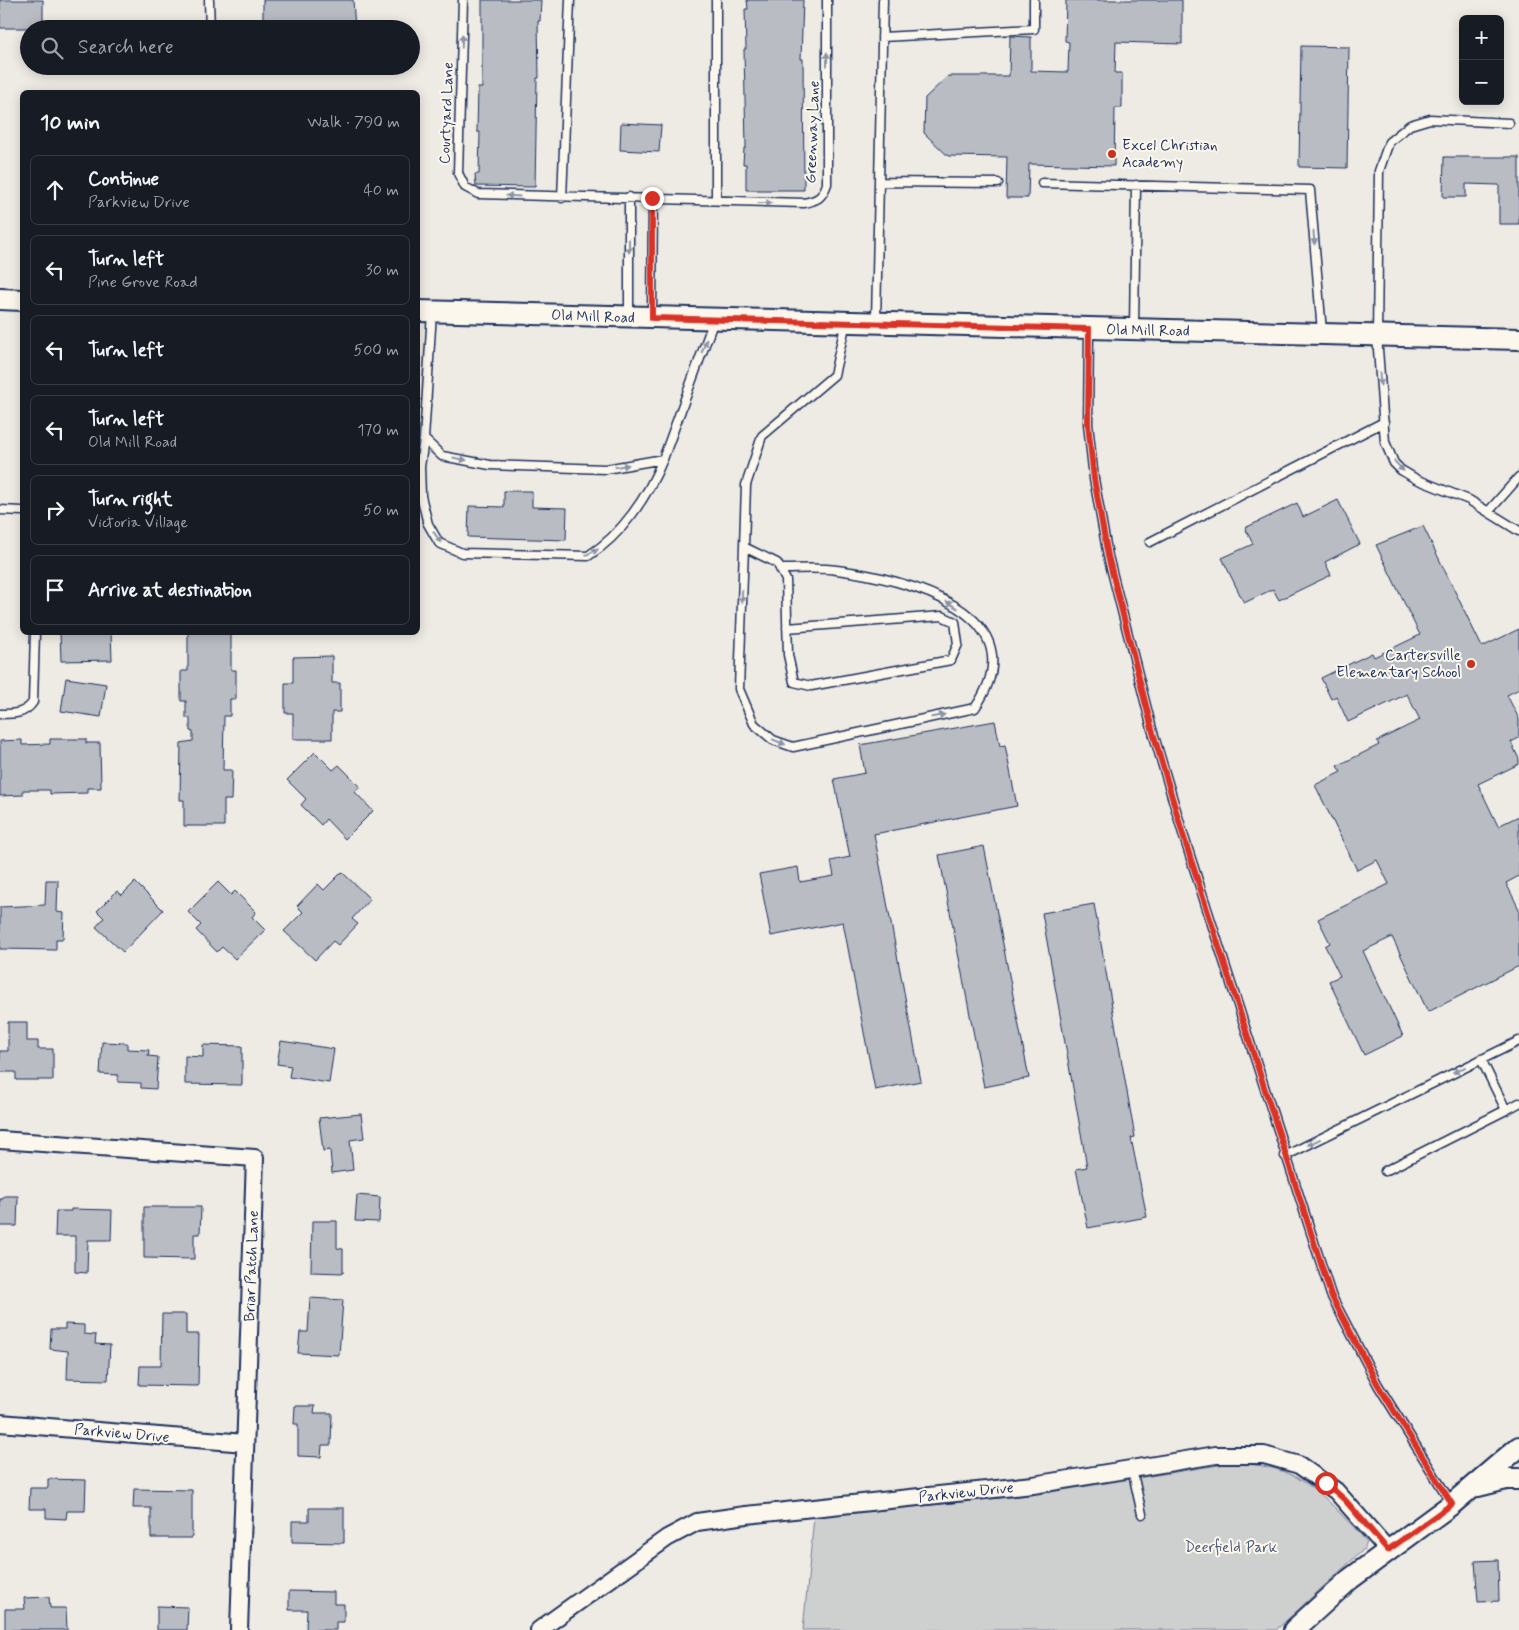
<!DOCTYPE html>
<html lang="en">
<head>
<meta charset="utf-8">
<style>
	body { margin:0; font-family:Mynerve,sans-serif; background:#242831; color:#f1f3f6 }
	.controls { position:absolute; right:15px; top:15px; display:grid; overflow:hidden; border-radius:8px; box-shadow:0 2px 12px #0003 }
	.controls button { width:45px; height:45px; display:grid; place-items:center; padding:0; border:0; border-bottom:1px solid #363941; background:#171b24; color:#f1f3f6; font:25px sans-serif }
	.stop { position:absolute; width:15px; height:15px; margin:-11px; border:4px solid #d93025; border-radius:50%; background:#fff }
	.stop.end { background:#d93025; border-color:#fff; box-shadow:0 1px 5px #0008 }
	.list { margin:0; padding:0; list-style:none }
	h2 { display:flex; justify-content:space-between; align-items:center; height:65px; margin:0; padding:0 20px; font-size:21px }
	h2 small { font-size:16px; font-weight:400; color:#9ea1a6 }
	.list li { display:grid; grid-template-columns:32px 1fr auto; gap:15px; align-items:center; box-sizing:border-box; height:70px; margin:0 10px 10px; padding:0 10px; border:1px solid #363941; border-radius:8px }
	.list b { display:block; font-size:19px; white-space:nowrap }
	.list p { margin:0; font-size:16px; white-space:nowrap; color:#9ea1a6 }
	.list em { font-size:16px; font-style:normal; color:#9ea1a6 }
	.icon { flex:none; width:28px; height:28px; fill:none; stroke:currentColor; stroke-width:2; stroke-linecap:round; stroke-linejoin:round }
	.map { position:relative; flex:none; width:1519px; height:1630px; overflow:hidden }
	.search { position:absolute; background:#171b24; box-shadow:0 2px 12px #0003; left:20px; top:20px; width:400px; height:55px; display:flex; align-items:center; gap:12px; box-sizing:border-box; padding:0 18px; border-radius:28px; color:#9ea1a6; font-size:19px }
	.panel { position:absolute; background:#171b24; box-shadow:0 2px 12px #0003; left:20px; top:90px; width:400px; height:545px; border-radius:8px }
	.map>svg:first-child { display:block }
</style>
</head>
<body>
<div class="map">
<svg width="1519" height="1630" viewBox="0 0 1519 1630">
	<rect width="100%" height="100%" fill="#eeebe4"/>
	<filter id="ink" filterUnits="userSpaceOnUse"><feTurbulence type="fractalNoise" baseFrequency=".02" numOctaves="2"/><feDisplacementMap in="SourceGraphic" scale="10" xChannelSelector="R" yChannelSelector="G"/><feConvolveMatrix kernelMatrix="1 2 1 2 8 2 1 2 1" color-interpolation-filters="sRGB"/></filter>
	<g filter="url(#ink)">
		<path fill="#cecfcf" stroke="#747f96" d="M1225,1464c53,-2 80,12 116,50 8,9 19,18 26,29l-4,7 -87,80h-473l11,-113 224,-23z"/>
		<path fill="#b9bcc3" stroke="#1b2f5e" d="M0,0h43v28h-43z
			M263,0h90l2,29h-92z
			M482,0h59l-1,21h-2l1,57h-2l-2,109 -59,-1 -1,-12h4l1,-42h-3l1,-44h4z
			M747,0h56l-2,59h2l1,131h-58v-26h-3l1,-16h2l-2,-99h2l-1,-40h3z
			M1066,0h116v44l-66,-2 -1,31h7v35h-7l-1,58 -85,-2 -1,34h-22l1,-41 -59,-1 -24,-23 1,-35 23,-22h61l1,-40 21,1v34l37,1 1,-30 -4,-1z
			M1301,46l48,1 -2,121 -48,-1z
			M621,123l40,2 -2,27 -39,-2z
			M1444,157h75v67h-20v-39l-33,-1v13h-23z
			M504,491h28v16l35,1 -1,32 -98,-3 1,-31 35,1z
			M1338,500l22,44 -35,18 6,13 -52,25 -6,-11 -29,14 -22,-45 31,-14 -8,-16 52,-25 6,14z
			M1423,526l59,121 37,-18v60l-12,6 12,24v19l-8,4 8,17v5l-41,20 20,42 21,-10v60l-13,7 13,26v57l-91,46 -36,-75 -29,14 40,85 -39,19 -35,-74 11,-5 -15,-30 5,-3 -12,-24 71,-35 -12,-24 -20,10 -42,-85 26,-13 -4,-6 42,-21 -2,-4 43,-21 -13,-26 -59,28 -12,-26 -5,3 -10,-21 51,-25 2,4 46,-22 -44,-90z
			M60,632h51l1,28 -51,1z
			M188,632h43v38h5v29h-6v17h-6l-1,54h9l-1,30h-7v26h-40v-26h-4l1,-57 12,-2v-9l-3,-1v-13h-4v-17h-5v-30h7z
			M332,656v27h8v29h-8v27h-39v-26h-8v-30h8v-26z
			M66,678l40,6 -5,33 -40,-6z
			M995,721l5,25 5,-1 12,61 -143,28 47,247 -46,9 -32,-168 -72,14 -12,-62 39,-7 2,15 34,-6 -3,-15 19,-4 -16,-78 31,-6 -5,-28z
			M50,739h36v4h14l1,45h-14v5l-37,1v-4h-27v5l-23,1v-55l22,-1v5l28,-1z
			M315,752l18,18 6,-5 21,21 -5,6 18,19 -28,28 -19,-20 -5,6 -20,-20 5,-6 -19,-19z
			M984,846l45,232 -45,9 -45,-232z
			M342,872l28,27 -18,20 6,5 -20,21 -5,-4 -18,19 -31,-29 19,-19 -6,-6 21,-22 6,6z
			M46,880h12l-1,32 7,1 -1,26h-7v11l-56,-1v-42l45,-2z
			M135,882l28,28 -40,42 -27,-25 8,-9 -7,-7 20,-20 5,4z
			M218,882l13,13 4,-4 21,21 -4,5 13,13 -30,29 -13,-12 -5,5 -21,-22 5,-5 -13,-13z
			M1094,904l41,233 -4,1 16,79 -59,11 -12,-59 11,-2 -45,-254z
			M8,1022h19v19h11v8h15v31h-37v-8h-16v-21h8z
			M281,1041l53,8 -5,34 -40,-6 2,-11 -14,-2z
			M102,1042l25,1v6l22,1 -1,6 10,1 -2,32 -15,-1v-5l-23,-1v-7l-18,-1z
			M203,1045l39,1v39l-57,-1v-28l18,1z
			M361,1114l3,24 -14,2 3,30 -21,3 -2,-23 -7,1 -4,-33z
			M357,1195l23,2 -1,25 -24,-1z
			M4,1196h14l-1,30h-17v-27h3z
			M144,1207h57l-1,27h-6v25l-50,-1z
			M71,1209l41,1 -1,30h-23l-1,33 -12,-1v-36h-20l1,-25h15z
			M312,1221h25v27l6,1v24l-32,-1z
			M310,1298l33,2 -4,55 -41,-2 2,-21h8z
			M162,1314h24v20h13l-1,52 -59,-1 1,-19h21z
			M65,1324l19,1v9l12,1 -1,9 15,1 -2,35 -41,-1 1,-28 -18,-2 1,-20h14z
			M295,1406h20l-1,7h18l-1,32h-9l-1,12 -23,-1v-32h-4z
			M48,1479l38,1 -1,31h-18l-1,8 -20,-1v-9h-17l1,-21h18z
			M134,1489l58,1v48h-41v-30h-18z
			M309,1508h35v35l-52,-1v-21h17z
			M1498,1560l1,41 -21,1 -3,-41z
			M289,1591l45,1v12h10v18h-8v8h-30l1,-20h-18z
			M49,1597l1,11h16l1,22h-62v-21h20l-1,-11z
			M157,1606l31,1 -1,23h-30z"/>
		<g fill="none" stroke-linecap="round" stroke-linejoin="round">
			<defs>
				<path id="service" d="M209,0l1,29
					M463,0l-5,173 7,14 13,7 326,9c14,-3 18,-5 23,-19v-184
					M716,0v200
					M882,37l152,-8v-29
					M1509,123l-79,-4 -20,6 -21,17 -10,29 -2,165 8,106 9,21 7,7 15,9 53,21 50,31
					M879,182l4,-182
					M1042,183l268,7 12,142
					M562,198l8,-198
					M432,312l-8,127 18,17 48,9 116,4 57,-10 51,-139
					M629,315v-118
					M652,315l1,-117
					M876,321l3,-139 119,1
					M1134,328l2,-143
					M1089,329l-1,95 6,55 14,77 44,173 32,108 147,458 47,90 74,119
					M424,439l-4,28 1,29 7,28 11,19 23,10 126,3c34,-21 60,-60 75,-97
					M0,510l22,1
					M1489,511l30,-34
					M1150,542l234,-120
					M744,547l-5,142 15,35 19,16 20,7 182,-39c65,-95 -69,-129 -138,-138 -18,-3 -38,-1 -57,-1
					M787,628l155,-12 13,6 3,22 -7,16 -140,26 -17,-4 -6,-27 -2,-75 -9,-17 -33,-16 2,-62 16,-49 72,-61 12,-53
					M0,714c14,0 25,0 33,-12l2,-70
					M1506,1110l13,-7
					M1285,1156l234,-115
					M1385,1171l121,-61 -25,-51
					M1132,1469l10,45"/>
				<path id="minor" d="M0,1140l255,18 -16,472
					M0,1423l245,20
					M539,1630l128,-92 30,-16 49,-7 287,-30 183,-30h48l35,10 37,26 52,59"/>
				<path id="tertiary" d="M0,299l22,1
					M418,311l1101,28
					M1478,1486l28,-7h13
					M1294,1630l56,-51 102,-75 67,-57"/>
			</defs>
			<use href="#service" stroke="#1b2f5e" stroke-width="11"/>
			<use href="#minor" stroke="#1b2f5e" stroke-width="20"/>
			<use href="#tertiary" stroke="#1b2f5e" stroke-width="24"/>
			<use href="#service" stroke="#fbf7ec" stroke-width="8"/>
			<use href="#minor" stroke="#fbf7ec" stroke-width="16"/>
			<use href="#tertiary" stroke="#fbf7ec" stroke-width="20"/>
		</g>
		<defs><path id="oneway-solid" d="M-6-.8H1V-3.2L6.5 0L1 3.2V.8H-6Z" transform="scale(1.25)"/></defs>
		<g fill="#8b93a5">
			<use href="#oneway-solid" transform="translate(462 41) rotate(-88)"/>
			<use href="#oneway-solid" transform="translate(827 59) rotate(-90)"/>
			<use href="#oneway-solid" transform="translate(513 196) rotate(-177)"/>
			<use href="#oneway-solid" transform="translate(765 203)"/>
			<use href="#oneway-solid" transform="translate(1314 238) rotate(85)"/>
			<use href="#oneway-solid" transform="translate(629 246) rotate(90)"/>
			<use href="#oneway-solid" transform="translate(704 346) rotate(-70)"/>
			<use href="#oneway-solid" transform="translate(1380 379) rotate(85)"/>
			<use href="#oneway-solid" transform="translate(460 459) rotate(11)"/>
			<use href="#oneway-solid" transform="translate(622 466) rotate(-9)"/>
			<use href="#oneway-solid" transform="translate(1399 466) rotate(47)"/>
			<use href="#oneway-solid" transform="translate(437 537) rotate(55)"/>
			<use href="#oneway-solid" transform="translate(592 552) rotate(-26)"/>
			<use href="#oneway-solid" transform="translate(742 596) rotate(92)"/>
			<use href="#oneway-solid" transform="translate(952 605) rotate(-148)"/>
			<use href="#oneway-solid" transform="translate(938 716) rotate(-12)"/>
			<use href="#oneway-solid" transform="translate(779 742) rotate(22)"/>
			<use href="#oneway-solid" transform="translate(1459 1070) rotate(154)"/>
			<use href="#oneway-solid" transform="translate(1314 1142) rotate(154)"/>
		</g>
	</g>
	<g fill="none" stroke-linecap="round" stroke-linejoin="round" filter="url(#ink)">
		<path stroke="#d93025" stroke-width="6" d="M652,198v120l437,11 -1,95 6,55 14,77 44,173 32,109 147,457 47,90 74,119 -64,46 -43,-50 -19,-17"/>
	</g>
	<g fill="#c8321e" stroke="#fbf7ec" stroke-width="2">
		<circle cx="1112" cy="154" r="5"/>
		<circle cx="1471" cy="664" r="5"/>
	</g>
	<g text-anchor="middle" stroke-width="4" stroke-linejoin="round" paint-order="stroke">
		<g font-size="15" fill="#1b2f5e" stroke="#fbf7ec">
			<text transform="translate(446 113) rotate(-88)" y="5">Courtyard Lane</text>
			<text transform="translate(812 132) rotate(-88)" y="5">Greenway Lane</text>
			<text transform="translate(593 316) rotate(2)" y="5">Old Mill Road</text>
			<text transform="translate(1148 330) rotate(1)" y="5">Old Mill Road</text>
			<text transform="translate(251 1266) rotate(-88)" y="5">Briar Patch Lane</text>
			<text transform="translate(122 1433) rotate(5)" y="5">Parkview Drive</text>
			<text transform="translate(966 1492) rotate(-6)" y="5">Parkview Drive</text>
		</g>
		<g font-size="15" fill="#1b2f5e" stroke="#fbf7ec" text-anchor="start">
			<text x="1122" y="150">Excel Christian<tspan x="1122" dy="17">Academy</tspan></text>
			<text x="1461" y="660" text-anchor="end">Cartersville<tspan x="1461" dy="17">Elementary School</tspan></text>
		</g>
		<g font-size="15" fill="#48577a" stroke="#fbf7ec">
			<text x="1231" y="1552">Deerfield Park</text>
		</g>
	</g>
</svg>
<div class="controls">
<button>+</button>
<button>−</button>
</div>
<div class="stop" style="left:1326px;top:1483px"></div>
<div class="stop end" style="left:652px;top:198px"></div>
<div class="search"><svg class="icon" aria-label="search" viewBox="0 0 24 24"><circle cx="10" cy="10" r="6"/><path d="M15 15l6 6"/></svg>Search here</div>
<section class="panel">
<h2>10 min<small>Walk · 790 m</small></h2>
<ul class="list">
<li><svg class="icon" aria-label="ahead" viewBox="0 0 24 24"><path d="M12 20V5M6 11l6-6 6 6"/></svg><div><b>Continue</b><p>Parkview Drive</p></div><em>40 m</em></li>
<li><svg class="icon" aria-label="left" viewBox="0 0 24 24"><path d="M17 20v-9H6M10 6l-5 5 5 5"/></svg><div><b>Turn left</b><p>Pine Grove Road</p></div><em>30 m</em></li>
<li><svg class="icon" aria-label="left" viewBox="0 0 24 24"><path d="M17 20v-9H6M10 6l-5 5 5 5"/></svg><div><b>Turn left</b></div><em>500 m</em></li>
<li><svg class="icon" aria-label="left" viewBox="0 0 24 24"><path d="M17 20v-9H6M10 6l-5 5 5 5"/></svg><div><b>Turn left</b><p>Old Mill Road</p></div><em>170 m</em></li>
<li><svg class="icon" aria-label="right" viewBox="0 0 24 24"><path d="M7 20v-9h11M14 6l5 5-5 5"/></svg><div><b>Turn right</b><p>Victoria Village</p></div><em>50 m</em></li>
<li><svg class="icon" aria-label="arrive" viewBox="0 0 24 24"><path d="M6 21V4h12l-3 4 3 4H6"/></svg><div><b>Arrive at destination</b></div></li>
</ul>
</section>
</div>
</body>
</html>
